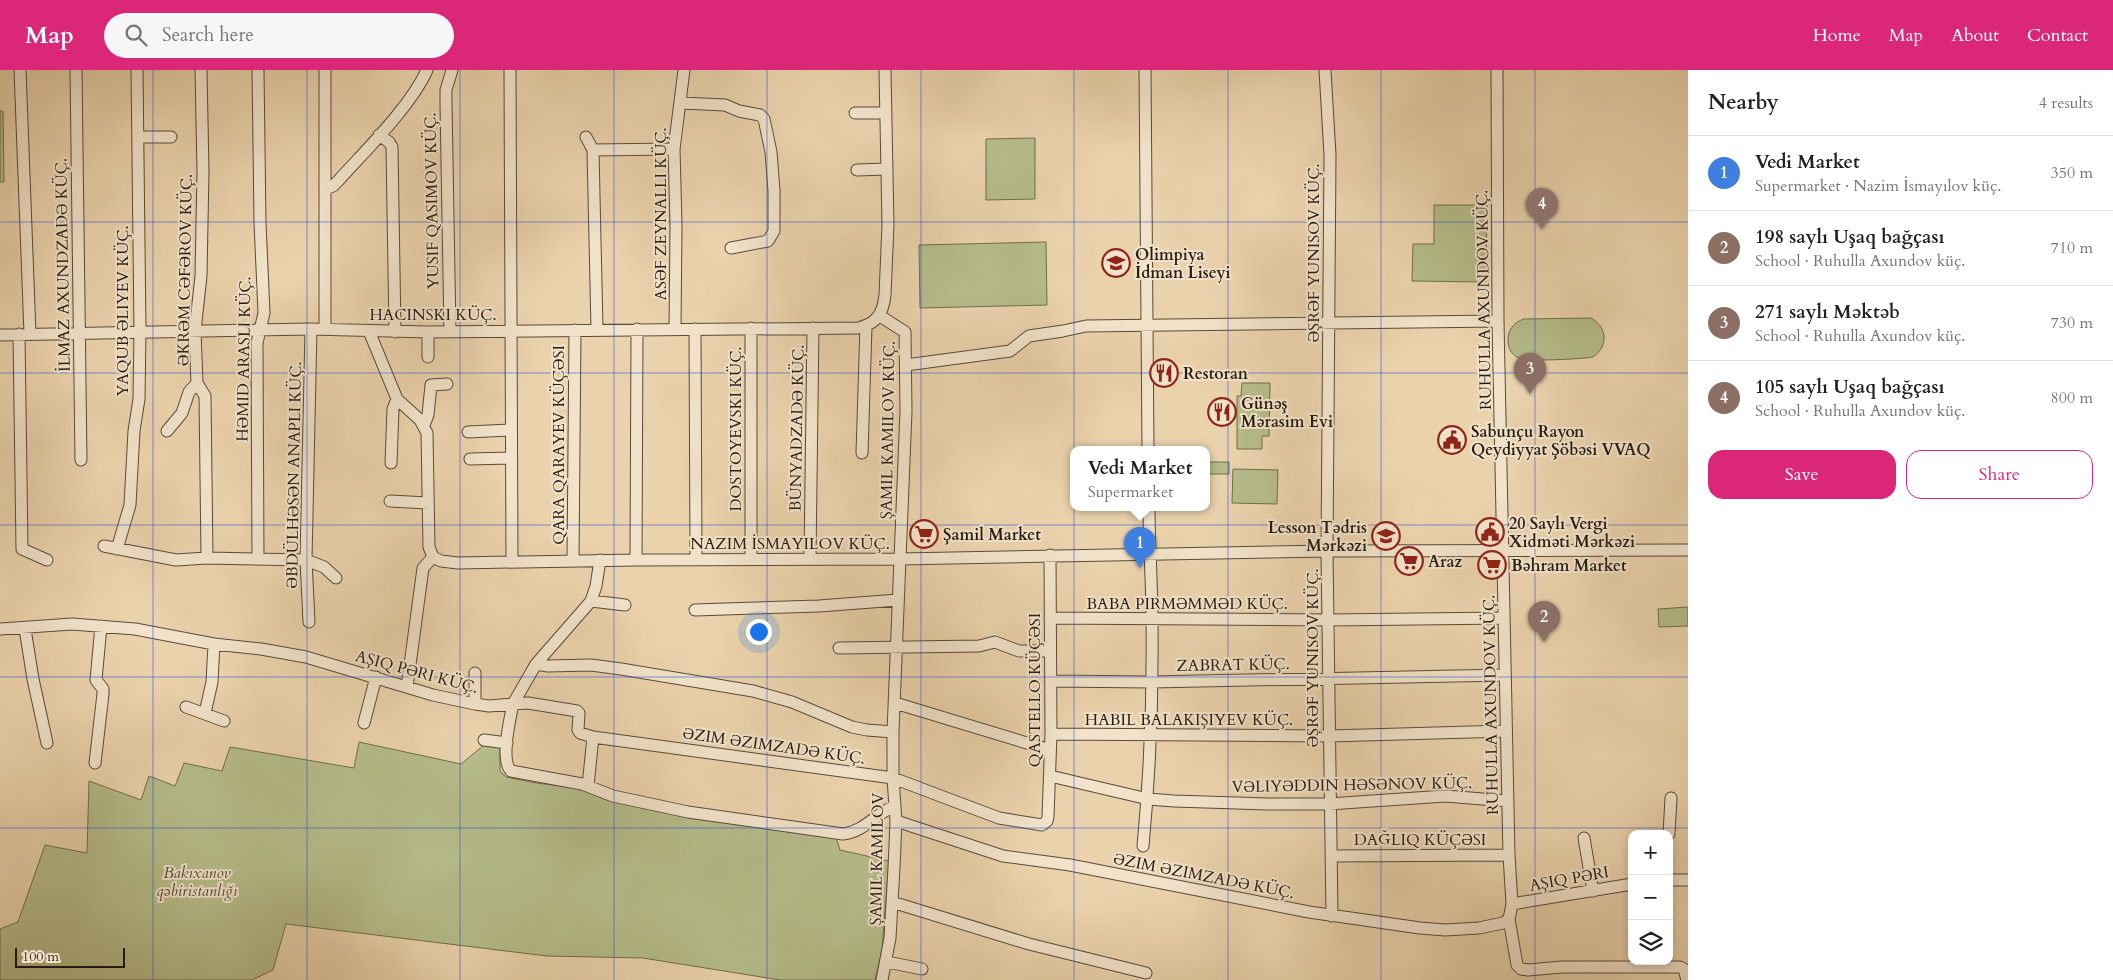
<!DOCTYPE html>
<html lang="en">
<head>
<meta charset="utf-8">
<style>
	body { margin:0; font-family:Cardo,serif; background:#f6f6f6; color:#202124 }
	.controls { position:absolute; right:15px; bottom:15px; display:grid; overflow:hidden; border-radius:10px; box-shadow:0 2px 8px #0003 }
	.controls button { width:45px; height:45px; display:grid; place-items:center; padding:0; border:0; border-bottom:1px solid #e0e0e0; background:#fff; color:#202124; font:25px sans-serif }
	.scale { position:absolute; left:15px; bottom:12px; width:110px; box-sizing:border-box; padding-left:5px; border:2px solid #271c14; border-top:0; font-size:14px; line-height:18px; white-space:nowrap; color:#271c14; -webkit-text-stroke:4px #f1e2c9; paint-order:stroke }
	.you { position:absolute; left:758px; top:561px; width:18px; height:18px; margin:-12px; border:4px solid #fff; border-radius:50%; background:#1a73e8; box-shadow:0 0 0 8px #1a73e833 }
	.badge { display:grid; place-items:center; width:32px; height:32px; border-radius:50%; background:#db2777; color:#fff; font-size:16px; font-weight:700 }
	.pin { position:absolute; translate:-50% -41px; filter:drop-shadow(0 1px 2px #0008) }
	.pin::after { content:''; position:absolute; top:26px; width:18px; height:15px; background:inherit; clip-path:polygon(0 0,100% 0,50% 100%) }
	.popup { position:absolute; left:1070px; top:376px; width:140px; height:65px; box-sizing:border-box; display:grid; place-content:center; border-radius:10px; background:#fff; filter:drop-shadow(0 1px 4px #0005); font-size:16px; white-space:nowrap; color:#757577 }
	.popup b { font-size:19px; color:#202124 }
	.popup::after { content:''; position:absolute; left:50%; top:100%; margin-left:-10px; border:10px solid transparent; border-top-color:#fff }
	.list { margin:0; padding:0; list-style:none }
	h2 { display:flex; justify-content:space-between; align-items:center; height:65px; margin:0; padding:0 20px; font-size:21px }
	h2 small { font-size:16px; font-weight:400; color:#757577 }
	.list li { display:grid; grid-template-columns:32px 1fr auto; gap:15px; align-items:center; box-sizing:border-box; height:75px; padding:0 20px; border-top:1px solid #e0e0e0 }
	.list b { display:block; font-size:19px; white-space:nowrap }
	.list p { margin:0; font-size:16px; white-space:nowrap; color:#757577 }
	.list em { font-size:16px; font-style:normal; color:#757577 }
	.actions { display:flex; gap:10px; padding:15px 20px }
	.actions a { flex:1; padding:11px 0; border:1px solid #db2777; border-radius:15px; text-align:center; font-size:18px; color:#db2777 }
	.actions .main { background:#db2777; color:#fff }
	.icon { flex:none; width:28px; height:28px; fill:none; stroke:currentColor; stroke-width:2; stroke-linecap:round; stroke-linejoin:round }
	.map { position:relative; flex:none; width:1688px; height:910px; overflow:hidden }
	header { display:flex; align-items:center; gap:30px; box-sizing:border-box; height:70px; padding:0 25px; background:#db2777; color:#fff }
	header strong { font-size:24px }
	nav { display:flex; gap:28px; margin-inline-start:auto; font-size:18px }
	.search { width:350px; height:45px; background:#f6f6f6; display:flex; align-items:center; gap:12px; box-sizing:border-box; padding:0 18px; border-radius:28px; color:#757577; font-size:19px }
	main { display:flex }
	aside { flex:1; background:#fff }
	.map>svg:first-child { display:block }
</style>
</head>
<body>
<header>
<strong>Map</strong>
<div class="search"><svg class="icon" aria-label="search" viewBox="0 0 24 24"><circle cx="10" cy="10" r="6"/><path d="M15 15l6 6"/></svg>Search here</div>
<nav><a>Home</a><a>Map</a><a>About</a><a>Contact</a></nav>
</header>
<main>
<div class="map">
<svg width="1688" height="910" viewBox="0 0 1688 910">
	<rect width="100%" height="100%" fill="#ead2ac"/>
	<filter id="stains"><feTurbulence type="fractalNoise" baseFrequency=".004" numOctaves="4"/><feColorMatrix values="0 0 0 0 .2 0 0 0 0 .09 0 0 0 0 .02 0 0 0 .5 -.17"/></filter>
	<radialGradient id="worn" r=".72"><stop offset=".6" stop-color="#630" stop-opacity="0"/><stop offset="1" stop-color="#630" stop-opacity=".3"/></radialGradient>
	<path fill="#b5bc8a" stroke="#6e6c4f" d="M0,41h3l1,71h-4z
		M1035,68v61l-49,1v-61z
		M1434,135h53l-1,77 -74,-1 1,-37h21z
		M1046,172l1,63 -127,3 -1,-63z
		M1591,248c16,9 18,28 2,39 -11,2 -66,5 -74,1 -9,-4 -11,-11 -11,-19 0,-10 7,-17 16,-20z
		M1242,313h28l-1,53h-7v13h-25v-53h4z
		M1206,392h23v12h-23z
		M1233,399l45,1 -1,34 -45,-1z
		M1688,537v19l-29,1 -1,-18z
		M359,672l102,22 23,-19 16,2v24l6,6 30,6 52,6 248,48 4,13 49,11 -7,90 -7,29h-95l-137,-22 -96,-2 -261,-32 -13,46 -21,10h-252v-51l18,-7 27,-77 42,8 2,-72 52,19 8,-24 26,10 9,-23 38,8 8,-24 124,21z"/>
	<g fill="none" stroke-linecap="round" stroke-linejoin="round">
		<defs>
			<path id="minor" d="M20,0l10,264
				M76,0l5,390
				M201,0l2,101 -2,105 -6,55 2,52 8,13 2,162
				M325,0v259
				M510,0l2,492
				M1145,0l3,379
				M1325,0l5,85 -3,396 5,365
				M1497,0l1,251 11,534 3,49 -3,15 8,46 4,4 7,1 34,-3h118l4,2 3,11
				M681,33l44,2 14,6 21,4 4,4 7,33 3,39v40l-6,10 -37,7
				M855,43h31
				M379,65l10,7 3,5 3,185
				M138,67h33
				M586,67l7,13
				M857,100l30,-1
				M325,119l8,-3 5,-5c27,-30 73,-75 89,-111
				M880,246l25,16 1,79 -13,321v46l3,43 -2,47 -4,70 -8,42
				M597,259l-4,-179 81,-1
				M675,259l1,-104 -2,-76 10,-79
				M695,259l1,230
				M369,261l28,68 23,21 7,13 2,114 4,10
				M428,262v25
				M450,262l-4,-229v-13l6,-20
				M19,264l3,215 25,11
				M0,265l311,-6 117,3 430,-4c18,-4 25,-14 27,-33l3,-70 -3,-155
				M906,295l104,-14 19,-15 34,-5 23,-5 412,-5
				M424,355l4,-10 3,-30 16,-1
				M167,361l15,-18 7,-21 8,-9
				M468,362l42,-2
				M862,383l4,-127
				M470,389l40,-1
				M391,393l2,-54 4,-10
				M390,431l38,2
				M104,476l72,14 31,-2 99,2 18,7 12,11
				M117,479l13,-44 4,-74 5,-32 1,-68 -3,-261
				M433,487l8,4 17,2 178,-3 264,-1 427,-8 361,-1
				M258,488l-1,-215 7,-30 -4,-90 -2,-153
				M751,489v-231
				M810,489l3,-231
				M636,490l1,-231
				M573,491l2,-231
				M591,531l34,4
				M695,540l124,-4 79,-6
				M1050,548l279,2 175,-2
				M309,552l-3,-62 5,-231
				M0,559l72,-5 63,5 79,15 47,5 45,8 127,38 42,9 14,2 24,-2c-3,15 -13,56 -2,67l71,13 31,12 75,16 155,22c21,-2 33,-21 52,-28
				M25,559l8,50 14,64
				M839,578l140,-2 16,-4 24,9h31
				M536,594l12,2 43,-1 30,4 132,22 39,11 60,25 15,3 26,2
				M1051,611l101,1 353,-7
				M407,617l16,-119 10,-11
				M895,633l155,47
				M475,634v-31
				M513,634l15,-1 49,8 2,2 -1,17 2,3 13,4 300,41 106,40 43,7 5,-4 1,-4 3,-83 -1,-179
				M513,634l23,-40 55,-63 5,-15 4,-26
				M186,637l38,14
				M205,643l7,-31 2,-38
				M364,653l12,-46
				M1051,664l278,2 177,-5
				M484,670l23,3
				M95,693l8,-69v-5l-7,-9 5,-54
				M1050,706l98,23 26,2 94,3h61l116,-8 63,5
				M588,716l5,-49
				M896,751l107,35 67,9 239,47 111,16 25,2 34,-2 24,-5 6,-4
				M1669,764l2,-36
				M1584,768l9,53
				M1143,776c7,-74 10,-150 9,-225 0,-38 -3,-76 -3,-114
				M1331,786l178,-1
				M1669,810h19
				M892,832l137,42 117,29
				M1512,834l120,-20
				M887,892l35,7"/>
		</defs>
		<use href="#minor" stroke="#584a3a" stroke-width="13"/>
		<use href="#minor" stroke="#f1e2c9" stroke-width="11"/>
	</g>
	<path fill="none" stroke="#1d4ed8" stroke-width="1" stroke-opacity="0.55" d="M153,0v910M307,0v910M460,0v910M614,0v910M767,0v910M921,0v910M1074,0v910M1228,0v910M1381,0v910M1535,0v910M0,152h1688M0,303h1688M0,455h1688M0,607h1688M0,758h1688"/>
	<defs>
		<symbol id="school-ring" viewBox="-11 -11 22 22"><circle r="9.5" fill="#f1e2c9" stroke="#8f2418" stroke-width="1.5"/><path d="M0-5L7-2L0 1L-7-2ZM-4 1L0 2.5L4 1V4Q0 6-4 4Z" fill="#8f2418"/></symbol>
		<symbol id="restaurant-ring" viewBox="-11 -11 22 22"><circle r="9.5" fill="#f1e2c9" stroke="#8f2418" stroke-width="1.5"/><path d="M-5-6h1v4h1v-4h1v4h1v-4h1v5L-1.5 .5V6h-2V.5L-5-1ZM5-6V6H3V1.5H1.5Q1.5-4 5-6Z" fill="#8f2418"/></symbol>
		<symbol id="civic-ring" viewBox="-11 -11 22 22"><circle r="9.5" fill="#f1e2c9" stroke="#8f2418" stroke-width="1.5"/><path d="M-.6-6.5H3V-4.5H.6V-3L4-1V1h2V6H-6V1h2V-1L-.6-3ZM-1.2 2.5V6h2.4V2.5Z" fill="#8f2418"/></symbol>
		<symbol id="supermarket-ring" viewBox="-11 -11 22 22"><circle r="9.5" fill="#f1e2c9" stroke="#8f2418" stroke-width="1.5"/><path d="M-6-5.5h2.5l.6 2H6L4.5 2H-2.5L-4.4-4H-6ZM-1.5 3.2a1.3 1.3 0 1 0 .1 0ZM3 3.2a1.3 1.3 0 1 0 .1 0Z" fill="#8f2418"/></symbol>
	</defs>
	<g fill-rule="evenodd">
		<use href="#school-ring" x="1100" y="177" width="32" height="32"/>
		<use href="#restaurant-ring" x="1148" y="287" width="32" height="32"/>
		<use href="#restaurant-ring" x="1206" y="326" width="32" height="32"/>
		<use href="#civic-ring" x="1436" y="354" width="32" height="32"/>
		<use href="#civic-ring" x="1474" y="446" width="32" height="32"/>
		<use href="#supermarket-ring" x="908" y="448" width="32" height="32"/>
		<use href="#school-ring" x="1370" y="450" width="32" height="32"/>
		<use href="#supermarket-ring" x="1393" y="475" width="32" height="32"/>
		<use href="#supermarket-ring" x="1476" y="479" width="32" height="32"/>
	</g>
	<g text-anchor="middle" stroke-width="4" stroke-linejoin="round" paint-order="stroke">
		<g font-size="16" fill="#271c14" stroke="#f1e2c9">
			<text transform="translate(431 131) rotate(-91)" y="6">YUSIF QASIMOV KÜÇ.</text>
			<text transform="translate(660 144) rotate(-90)" y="6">ASƏF ZEYNALLI KÜÇ.</text>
			<text transform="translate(1313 183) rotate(-90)" y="6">ƏŞRƏF YUNISOV KÜÇ.</text>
			<text transform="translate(62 195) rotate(-91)" y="6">İLMAZ AXUNDZADƏ KÜÇ.</text>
			<text transform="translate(184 200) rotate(-89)" y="6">ƏKRƏM CƏFƏROV KÜÇ.</text>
			<text transform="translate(1483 230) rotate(-91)" y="6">RUHULLA AXUNDOV KÜÇ.</text>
			<text transform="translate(122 241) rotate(-90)" y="6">YAQUB ƏLIYEV KÜÇ.</text>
			<text x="433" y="250">HACINSKI KÜÇ.</text>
			<text transform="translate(243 289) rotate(-89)" y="6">HƏMID ARASLI KÜÇ.</text>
			<text transform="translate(796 358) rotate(-89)" y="6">BÜNYADZADƏ KÜÇ.</text>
			<text transform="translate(735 359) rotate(-90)" y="6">DOSTOYEVSKI KÜÇ.</text>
			<text transform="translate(887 360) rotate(-89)" y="6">ŞAMIL KAMILOV KÜÇ.</text>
			<text transform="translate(558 375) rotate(-90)" y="6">QARA QARAYEV KÜÇƏSI</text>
			<text transform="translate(293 405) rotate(-89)" y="6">ƏBDÜLHƏSƏN ANAPLI KÜÇ.</text>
			<text x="790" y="479">NAZIM İSMAYILOV KÜÇ.</text>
			<text x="1187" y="539">BABA PIRMƏMMƏD KÜÇ.</text>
			<text transform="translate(1312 588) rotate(-90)" y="6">ƏŞRƏF YUNISOV KÜÇ.</text>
			<text transform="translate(1233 594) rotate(-1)" y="6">ZABRAT KÜÇ.</text>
			<text transform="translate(417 601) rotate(15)" y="6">AŞIQ PƏRI KÜÇ.</text>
			<text transform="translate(1034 620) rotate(-90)" y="6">QASTELLO KÜÇƏSI</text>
			<text transform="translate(1490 635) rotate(-91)" y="6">RUHULLA AXUNDOV KÜÇ.</text>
			<text x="1189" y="655">HABIL BALAKIŞIYEV KÜÇ.</text>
			<text transform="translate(774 675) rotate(8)" y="6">ƏZIM ƏZIMZADƏ KÜÇ.</text>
			<text transform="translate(1352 714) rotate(-1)" y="6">VƏLIYƏDDIN HƏSƏNOV KÜÇ.</text>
			<text x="1420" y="775">DAĞLIQ KÜÇƏSI</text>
			<text transform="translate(876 789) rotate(-89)" y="6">ŞAMIL KAMILOV</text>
			<text transform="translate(1204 805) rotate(11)" y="6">ƏZIM ƏZIMZADƏ KÜÇ.</text>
			<text transform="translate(1569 808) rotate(-10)" y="6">AŞIQ PƏRI</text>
		</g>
		<g font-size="16" font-weight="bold" fill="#271c14" stroke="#f1e2c9" text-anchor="start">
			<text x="1135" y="190">Olimpiya<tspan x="1135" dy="18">İdman Liseyi</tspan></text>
			<text x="1183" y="309">Restoran</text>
			<text x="1241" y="339">Günəş<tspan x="1241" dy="18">Mərasim Evi</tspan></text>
			<text x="1471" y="367">Sabunçu Rayon<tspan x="1471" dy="18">Qeydiyyat Şöbəsi VVAQ</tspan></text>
			<text x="1509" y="459">20 Saylı Vergi<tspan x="1509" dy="18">Xidməti Mərkəzi</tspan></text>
			<text x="1367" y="463" text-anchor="end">Lesson Tədris<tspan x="1367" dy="18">Mərkəzi</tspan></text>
			<text x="943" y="470">Şamil Market</text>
			<text x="1428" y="497">Araz</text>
			<text x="1511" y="501">Bəhram Market</text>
		</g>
		<g font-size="16" font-style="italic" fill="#524c37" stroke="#f1e2c9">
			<text x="197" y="808">Bakıxanov<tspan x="197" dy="18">qəbiristanlığı</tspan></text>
		</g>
	</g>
	<rect width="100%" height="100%" filter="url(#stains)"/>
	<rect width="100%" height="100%" fill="url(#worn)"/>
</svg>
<div class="controls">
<button>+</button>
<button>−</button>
<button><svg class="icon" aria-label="layers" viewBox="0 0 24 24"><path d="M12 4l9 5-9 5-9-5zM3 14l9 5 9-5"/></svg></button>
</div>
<div class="scale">100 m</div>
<div class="you"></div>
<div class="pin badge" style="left:1140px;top:498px;background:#3f7fe0">1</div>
<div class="popup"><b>Vedi Market</b>Supermarket</div>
<div class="pin badge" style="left:1544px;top:572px;background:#8d6e63">2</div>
<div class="pin badge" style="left:1530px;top:324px;background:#8d6e63">3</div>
<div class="pin badge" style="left:1542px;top:159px;background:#8d6e63">4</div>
</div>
<aside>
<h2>Nearby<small>4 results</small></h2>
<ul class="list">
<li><span class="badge" style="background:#3f7fe0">1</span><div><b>Vedi Market</b><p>Supermarket · Nazim İsmayılov küç.</p></div><em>350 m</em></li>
<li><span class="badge" style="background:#8d6e63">2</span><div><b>198 saylı Uşaq bağçası</b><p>School · Ruhulla Axundov küç.</p></div><em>710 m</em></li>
<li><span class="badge" style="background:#8d6e63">3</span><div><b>271 saylı Məktəb</b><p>School · Ruhulla Axundov küç.</p></div><em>730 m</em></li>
<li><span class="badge" style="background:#8d6e63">4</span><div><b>105 saylı Uşaq bağçası</b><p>School · Ruhulla Axundov küç.</p></div><em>800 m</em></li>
</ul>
<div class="actions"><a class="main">Save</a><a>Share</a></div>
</aside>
</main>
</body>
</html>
